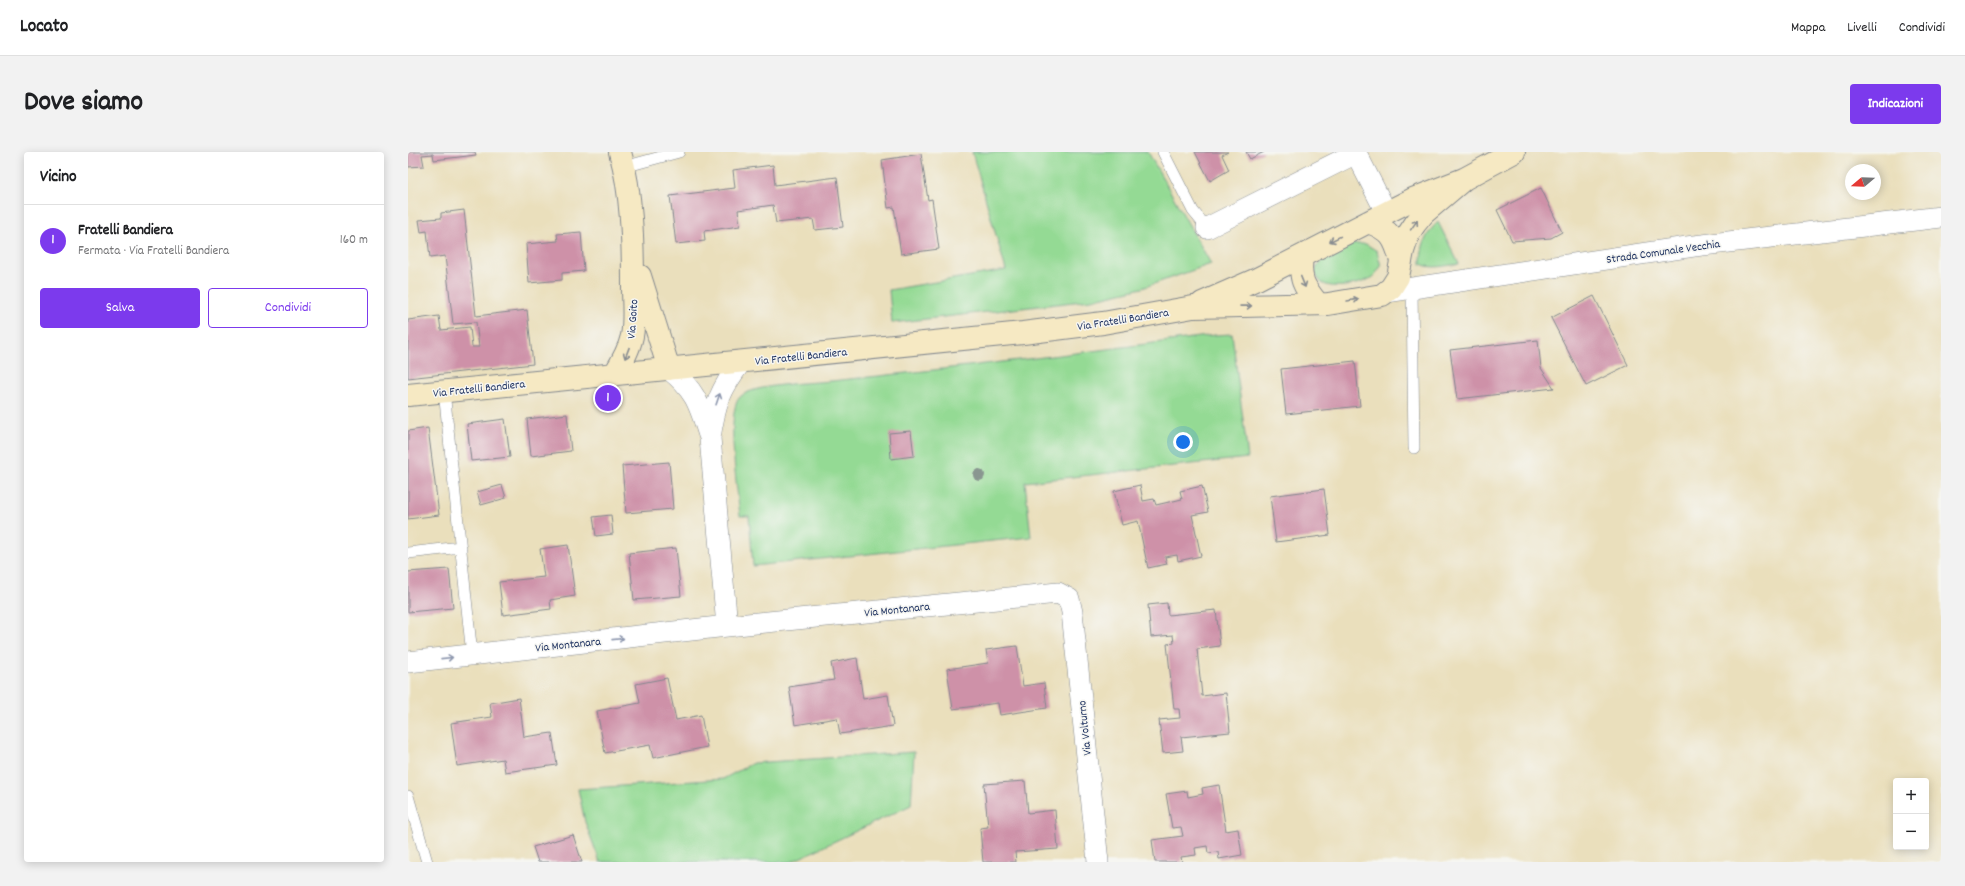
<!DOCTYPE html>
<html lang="it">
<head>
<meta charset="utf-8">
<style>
	body { margin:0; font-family:Dekko,sans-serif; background:#f2f2f2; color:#202124 }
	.controls { position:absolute; right:12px; bottom:12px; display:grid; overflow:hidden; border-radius:4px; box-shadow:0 2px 10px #0003 }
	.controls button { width:36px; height:36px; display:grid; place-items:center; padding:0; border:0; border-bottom:1px solid #e0e0e0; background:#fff; color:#202124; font:20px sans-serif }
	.compass { position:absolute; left:1437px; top:12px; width:36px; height:36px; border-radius:50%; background:#fff; box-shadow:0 2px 10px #0003; rotate:251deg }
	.you { position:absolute; left:775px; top:290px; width:14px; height:14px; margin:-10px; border:3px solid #fff; border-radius:50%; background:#1a73e8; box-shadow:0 0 0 6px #1a73e833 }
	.badge { display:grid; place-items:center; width:26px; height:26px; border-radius:50%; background:#7c3aed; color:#fff; font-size:13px; font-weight:700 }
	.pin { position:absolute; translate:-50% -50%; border:2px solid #fff; box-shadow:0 1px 4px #0006 }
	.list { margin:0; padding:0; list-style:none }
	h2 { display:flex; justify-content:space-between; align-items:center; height:52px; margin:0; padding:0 16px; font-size:17px }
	h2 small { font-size:13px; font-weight:400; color:#757577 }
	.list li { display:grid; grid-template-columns:26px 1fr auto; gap:12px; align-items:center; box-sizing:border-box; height:72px; padding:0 16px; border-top:1px solid #e0e0e0 }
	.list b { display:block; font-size:15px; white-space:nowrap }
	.list p { margin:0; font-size:13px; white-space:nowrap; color:#757577 }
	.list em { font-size:13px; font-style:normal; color:#757577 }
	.actions { display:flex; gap:8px; padding:12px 16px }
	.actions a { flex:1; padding:9px 0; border:1px solid #7c3aed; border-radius:4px; text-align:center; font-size:14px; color:#7c3aed }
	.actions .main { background:#7c3aed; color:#fff }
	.map { position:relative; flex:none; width:1533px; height:710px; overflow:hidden; border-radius:4px }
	header { display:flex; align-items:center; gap:24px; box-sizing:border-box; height:56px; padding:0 20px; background:#fff; border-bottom:1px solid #e0e0e0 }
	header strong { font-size:19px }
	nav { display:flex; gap:22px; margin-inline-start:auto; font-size:14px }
	.intro { display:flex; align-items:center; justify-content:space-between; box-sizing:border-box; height:96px; padding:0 24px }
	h1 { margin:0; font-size:28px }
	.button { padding:10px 18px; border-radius:4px; background:#7c3aed; color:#fff; font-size:14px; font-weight:700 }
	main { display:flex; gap:24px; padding:0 24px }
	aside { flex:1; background:#fff; border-radius:4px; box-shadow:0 2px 10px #0003 }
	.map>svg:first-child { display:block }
</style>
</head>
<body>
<header>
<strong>Locato</strong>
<nav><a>Mappa</a><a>Livelli</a><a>Condividi</a></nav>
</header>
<div class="intro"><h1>Dove siamo</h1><a class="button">Indicazioni</a></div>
<main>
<aside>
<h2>Vicino<small></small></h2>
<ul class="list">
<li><span class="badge">1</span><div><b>Fratelli Bandiera</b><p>Fermata · Via Fratelli Bandiera</p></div><em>160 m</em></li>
</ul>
<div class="actions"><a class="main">Salva</a><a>Condividi</a></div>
</aside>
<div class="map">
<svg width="1533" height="710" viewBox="0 0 1533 710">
	<rect width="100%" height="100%" fill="#f6f6f2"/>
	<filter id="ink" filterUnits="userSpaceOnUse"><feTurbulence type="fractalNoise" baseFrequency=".025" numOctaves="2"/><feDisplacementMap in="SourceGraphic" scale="8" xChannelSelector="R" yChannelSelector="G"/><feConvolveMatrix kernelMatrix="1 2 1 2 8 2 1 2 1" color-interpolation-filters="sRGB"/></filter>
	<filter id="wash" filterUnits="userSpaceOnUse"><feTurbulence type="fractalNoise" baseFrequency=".012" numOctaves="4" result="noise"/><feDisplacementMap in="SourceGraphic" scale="16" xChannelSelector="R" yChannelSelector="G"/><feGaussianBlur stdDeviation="0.9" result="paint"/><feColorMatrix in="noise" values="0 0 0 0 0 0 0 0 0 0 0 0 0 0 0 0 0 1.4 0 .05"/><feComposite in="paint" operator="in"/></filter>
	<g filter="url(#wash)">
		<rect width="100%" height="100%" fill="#eadfbc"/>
		<path fill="#94da94" stroke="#588479" d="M564,0h176l63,112 -69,24 -51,12 -199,23 -3,-33 117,-20z
			M1030,70l21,42c-13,1 -26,6 -38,0 0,-17 4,-30 17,-42z
			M946,92h12l11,7 4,15c-3,5 -6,9 -10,12 -11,7 -38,12 -49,5 -4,-3 -5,-7 -7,-11 5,-17 24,-21 39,-28z
			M824,182l16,124 -223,24 6,55 -278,29 -4,-50h-9c-2,-22 -15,-105 0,-119 13,-13 71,-14 91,-16 128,-13 256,-29 384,-46z
			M506,600l-3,53 -120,57h-191l-15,-40 -7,-33 145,-10 30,-16z"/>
		<g id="blocks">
			<path fill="#ce91a8" d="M0,0h67l1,3 -42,5 -1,-6 -11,1 2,11 -16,1z
				M787,0h33l-6,3 7,15 -19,11z
				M838,0h18l-14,7z
				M513,2l7,46 4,-1 7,50 -38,5 -7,-47 -6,1 -6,-48z
				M365,13l2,20 62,-8 6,50 -28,3 -2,-11 -37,4 -3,-18 -35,5 2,16 -36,5 1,10 -29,3 -6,-48 65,-8 -2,-18z
				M1133,36l21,44 -11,6 -39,3 -15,-31z
				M56,58l12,106 51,-6 6,54 -125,14v-58l31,-4 2,14 29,-3 2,20h7l-3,-25 -23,2 -8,-68 -15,2 -3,-27 -6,1 -2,-12 22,-2v-5z
				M173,80l3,39 -22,2v7l-33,3 -3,-39 32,-3 -1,-7z
				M1186,144l34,69 -42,21 -35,-68z
				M1130,188l3,28 13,20 -97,11 -7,-49z
				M947,209l5,45 -74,8 -5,-45z
				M159,262l4,37 -40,5 -4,-37z
				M97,267l5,38 -39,4 -4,-37z
				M20,276l11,87 -31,4v-88z
				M503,279l3,25 -23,3 -2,-26z
				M261,310l4,47 -47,4 -4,-47z
				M94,333l4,13 -25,7 -4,-13z
				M732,333l3,16 11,-2 2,6 26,-6 -2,-8 22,-5 6,26 -16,3 9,41 -23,5 -1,-6 -12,2 2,7 -19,4 -10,-47 -16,4 -8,-34z
				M916,337l6,46 -54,7 -6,-46z
				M203,363l2,19 -17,2 -3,-19z
				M160,393l7,51 -25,4 1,9 -48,6 -4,-33 45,-5 -4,-28z
				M268,396l5,48 -47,4 -5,-47z
				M41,417l4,39 -45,4v-40z
				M759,451l1,12 48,-5 4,36 -23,3 5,47 24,-3 4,39 -49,5 2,14 -20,2 -4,-33 21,-2 -1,-9h-5l-7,-65 7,-1 -1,-8 -22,2 -3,-32z
				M609,494l6,40 21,-3 3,25 -47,7 -2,-12 -45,6 -6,-40 41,-6 -2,-13z
				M449,506l6,41 25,-4 5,31 -53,8 -3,-16 -42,7 -6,-38 45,-7 -3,-17z
				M259,526l9,42 25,-5 6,32 -54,11 -3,-13 -45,8 -8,-42 43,-8 -4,-19z
				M111,546l5,39 28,-4 5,32 -52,7 -2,-13 -46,7 -6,-43 41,-6 -2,-14z
				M617,629l3,32 27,-3 3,39 -43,3 1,10h-33l-3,-34 8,-1 -4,-43z
				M811,633l7,46 12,-2 4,26 -23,4 -1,-7 -10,1 -1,-7 -12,2 1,7 -15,2 1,5h-27l-3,-22 31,-4 -2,-9 -9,1 -6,-34 21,-3 1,6 15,-3 -1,-6z
				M165,683l9,27h-44l-5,-15z"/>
		</g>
	</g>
	<g filter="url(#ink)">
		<use href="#blocks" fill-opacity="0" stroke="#82878d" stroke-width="1"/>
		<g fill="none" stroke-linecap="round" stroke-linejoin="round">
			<defs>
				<path id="lane" d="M755,0l30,59 14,17
					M216,15l55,-15
					M1004,137l2,159
					M36,239l28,264
					M0,401l53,-6
					M0,644l19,66"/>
				<path id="street" d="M799,76l149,-75 30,59
					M978,140l308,-46 247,-29
					M261,217c27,22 30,35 40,66
					M319,474l-17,-188c5,-34 10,-48 31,-76
					M0,510l319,-36 331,-33 11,6 3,13 26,250"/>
				<path id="secondary" d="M960,70c23,8 27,17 33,39
					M894,104c-3,23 1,30 16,48
					M232,124l29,93
					M794,151l55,-24 156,-80 51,-20 50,-27
					M206,223c8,-13 15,-25 18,-39 3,-16 1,-33 1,-50 0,-42 -1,-93 -13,-134
					M0,243l615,-62 80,-10 90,-16 135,-3 54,-9 9,-7 7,-11 5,-26 6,-18 6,-9 9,-11 40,-34"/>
			</defs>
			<use href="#lane" stroke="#82878d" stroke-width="12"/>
			<use href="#street" stroke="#82878d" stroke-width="22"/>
			<use href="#secondary" stroke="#82878d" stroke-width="24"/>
			<use href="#lane" stroke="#fff" stroke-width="11"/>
			<use href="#street" stroke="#fff" stroke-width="21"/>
			<use href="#secondary" stroke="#f6e9c3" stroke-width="22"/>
		</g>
		<circle fill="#899690" cx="571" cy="323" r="6"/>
		<defs><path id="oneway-shaft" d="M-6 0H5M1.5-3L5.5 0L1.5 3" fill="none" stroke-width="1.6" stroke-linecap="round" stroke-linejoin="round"/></defs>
		<g stroke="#888c90">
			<use href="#oneway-shaft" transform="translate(1006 73) rotate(-55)"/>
			<use href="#oneway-shaft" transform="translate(927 87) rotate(154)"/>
			<use href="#oneway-shaft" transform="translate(895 130) rotate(68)"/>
			<use href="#oneway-shaft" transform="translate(945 148) rotate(-10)"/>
			<use href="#oneway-shaft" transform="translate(838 154) rotate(-1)"/>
			<use href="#oneway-shaft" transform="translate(219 201) rotate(111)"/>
		</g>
		<g stroke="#8d97ae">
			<use href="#oneway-shaft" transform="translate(310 247) rotate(-71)"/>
			<use href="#oneway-shaft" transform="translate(210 487) rotate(-6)"/>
			<use href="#oneway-shaft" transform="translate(39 506) rotate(-6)"/>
		</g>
	</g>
	<g text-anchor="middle" stroke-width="3" stroke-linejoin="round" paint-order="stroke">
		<g font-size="12" fill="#1b2f5e" stroke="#f6f6f2">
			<text transform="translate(1255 99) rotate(-8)" y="4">Strada Comunale Vecchia</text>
			<text transform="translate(224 167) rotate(-86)" y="4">Via Goito</text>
			<text transform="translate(715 167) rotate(-9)" y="4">Via Fratelli Bandiera</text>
			<text transform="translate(393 204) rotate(-6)" y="4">Via Fratelli Bandiera</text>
			<text transform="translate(71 236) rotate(-6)" y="4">Via Fratelli Bandiera</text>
			<text transform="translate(489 457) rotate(-6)" y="4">Via Montanara</text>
			<text transform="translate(160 492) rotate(-6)" y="4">Via Montanara</text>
			<text transform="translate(676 576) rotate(-96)" y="4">Via Volturno</text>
		</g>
	</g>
</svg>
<div class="controls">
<button>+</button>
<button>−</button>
</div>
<svg class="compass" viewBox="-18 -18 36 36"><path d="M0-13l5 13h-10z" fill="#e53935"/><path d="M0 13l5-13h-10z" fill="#757577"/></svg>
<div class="you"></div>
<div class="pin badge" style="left:200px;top:246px">1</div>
</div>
</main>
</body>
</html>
